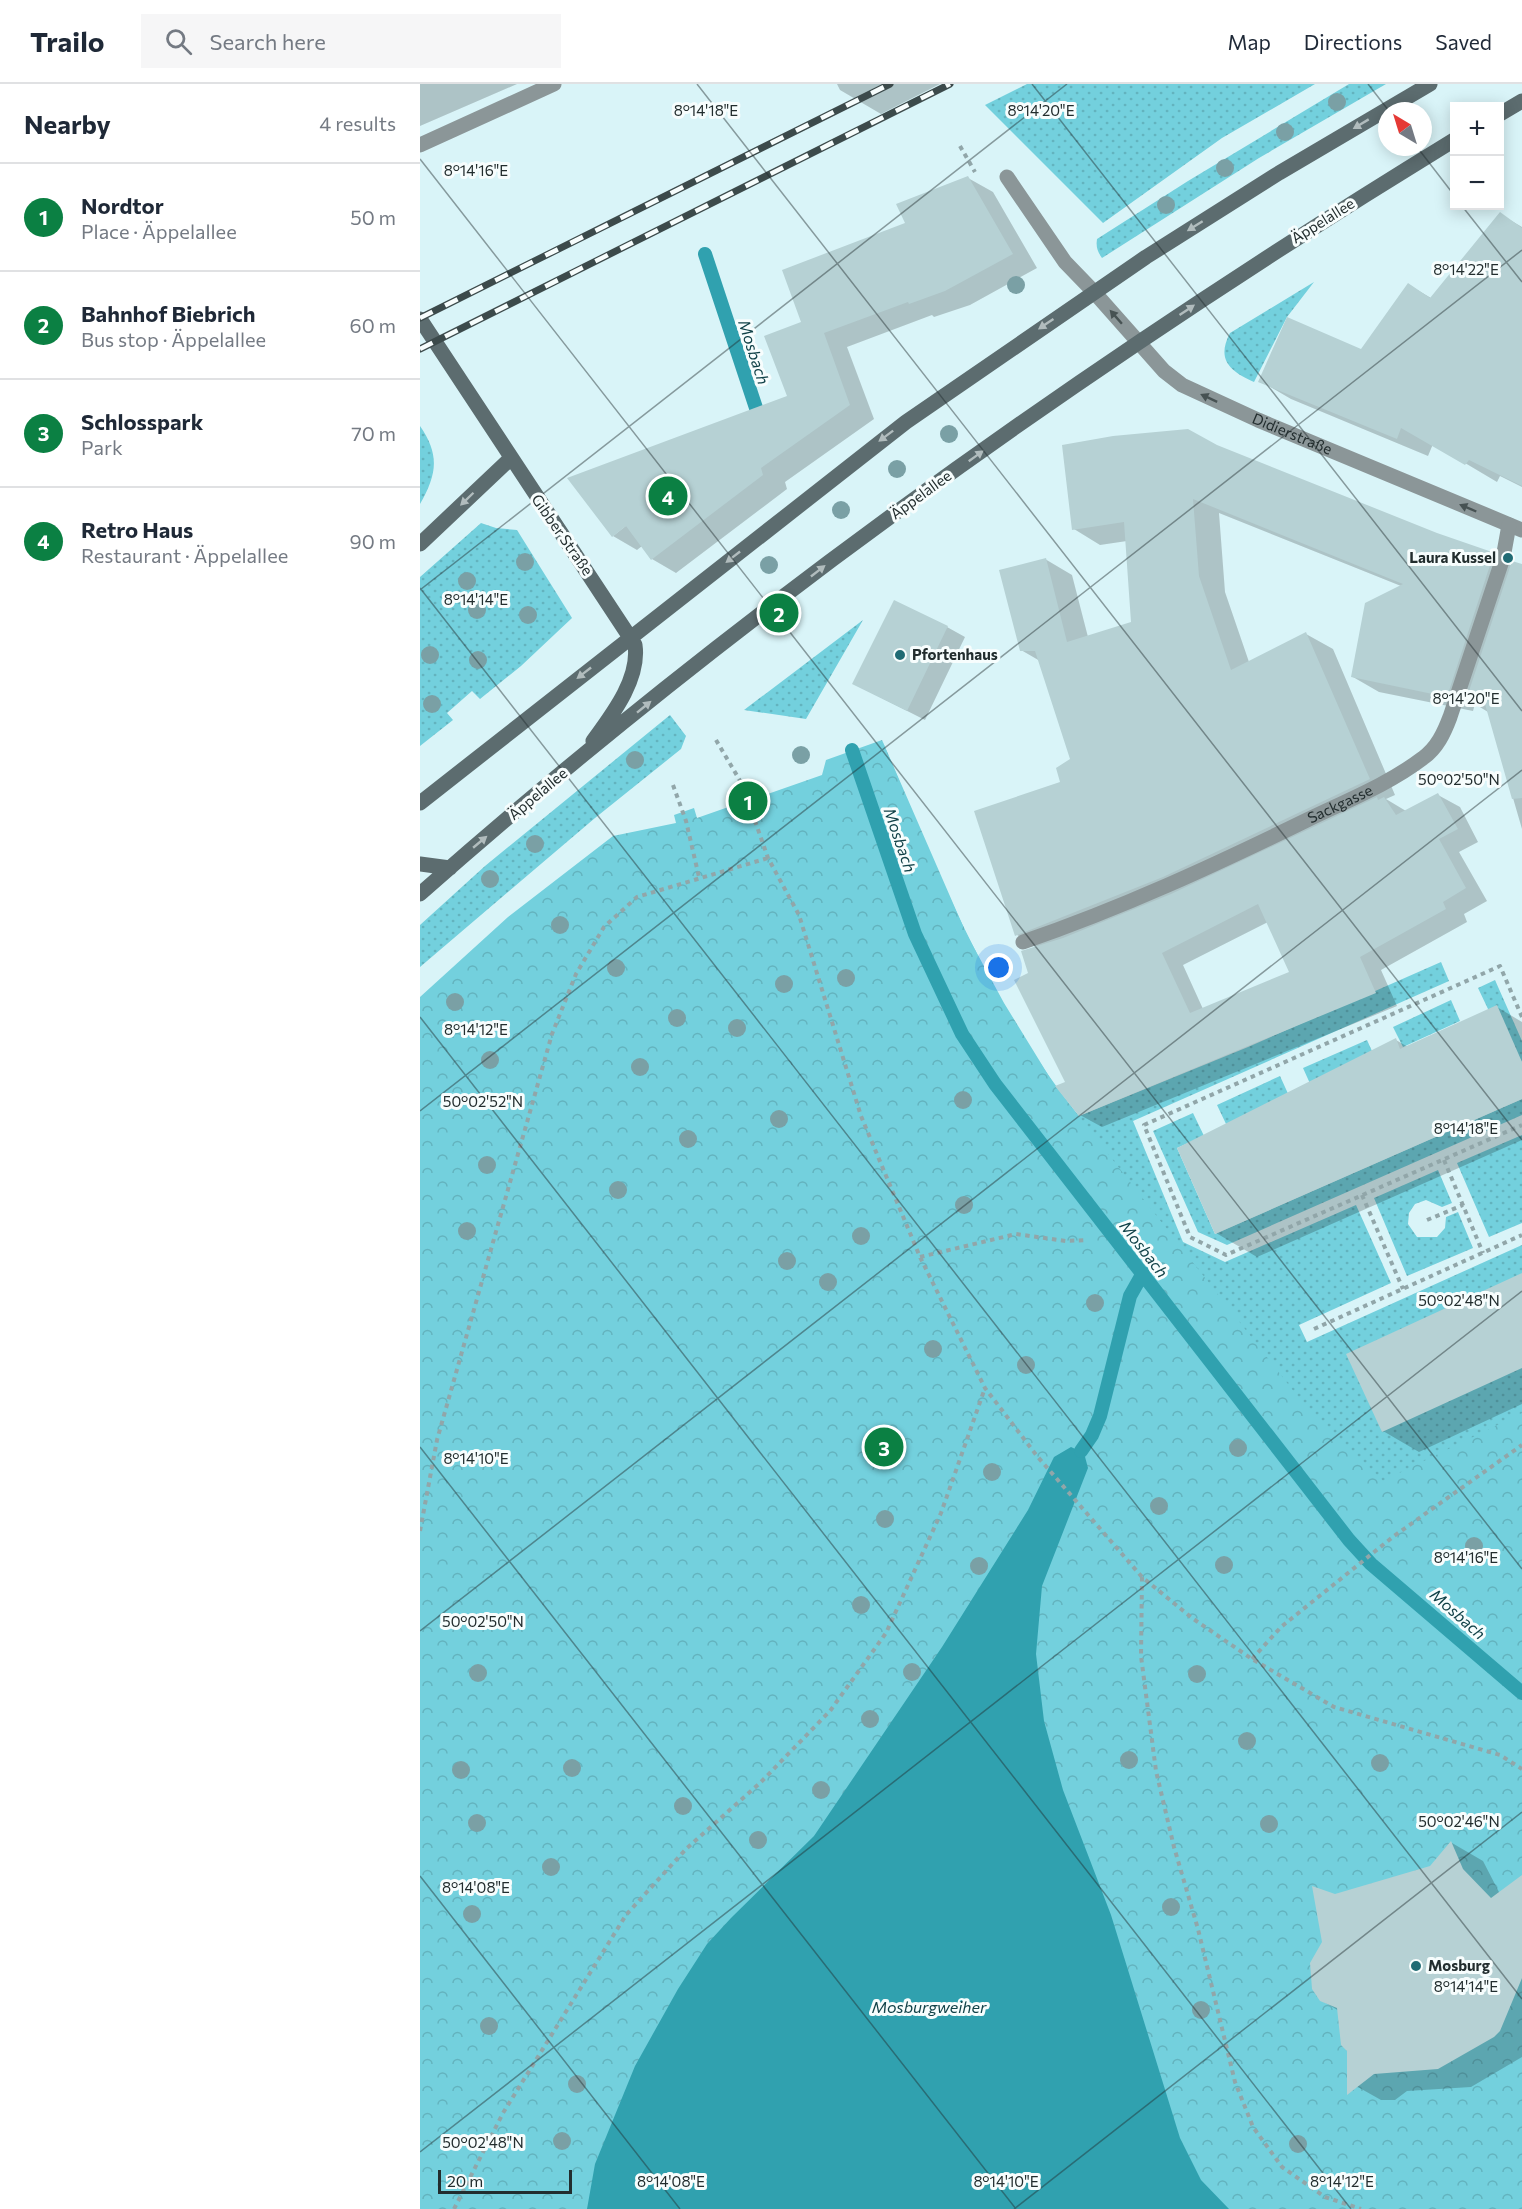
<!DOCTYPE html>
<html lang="en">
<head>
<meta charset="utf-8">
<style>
	body { margin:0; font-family:Commissioner,sans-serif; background:#f6f6f7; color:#1f2937 }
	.controls { position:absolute; right:18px; top:18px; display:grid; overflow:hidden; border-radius:0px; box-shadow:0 3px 15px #0003 }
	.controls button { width:54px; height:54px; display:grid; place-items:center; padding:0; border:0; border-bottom:2px solid #e0e1e3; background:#fff; color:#1f2937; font:30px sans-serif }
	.compass { position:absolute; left:958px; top:18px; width:54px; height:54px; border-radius:50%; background:#fff; box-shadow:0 3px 15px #0003; rotate:322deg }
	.scale { position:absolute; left:18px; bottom:15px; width:134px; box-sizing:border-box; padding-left:6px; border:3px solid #222d2e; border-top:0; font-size:16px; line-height:21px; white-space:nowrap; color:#222d2e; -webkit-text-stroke:4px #f7fdfd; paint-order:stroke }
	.you { position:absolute; left:579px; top:884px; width:21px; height:21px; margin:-15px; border:4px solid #fff; border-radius:50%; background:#1a73e8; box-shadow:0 0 0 9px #1a73e833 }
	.badge { display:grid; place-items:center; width:39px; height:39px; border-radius:50%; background:#0b8043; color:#fff; font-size:20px; font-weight:700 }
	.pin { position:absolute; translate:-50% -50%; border:3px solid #fff; box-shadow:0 2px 6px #0006 }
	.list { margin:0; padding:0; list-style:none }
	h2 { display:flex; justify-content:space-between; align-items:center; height:78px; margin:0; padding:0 24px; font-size:26px }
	h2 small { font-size:20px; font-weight:400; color:#747a83 }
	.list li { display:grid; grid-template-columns:39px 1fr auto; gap:18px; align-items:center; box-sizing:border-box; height:108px; padding:0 24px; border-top:2px solid #e0e1e3 }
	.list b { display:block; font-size:22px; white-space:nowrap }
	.list p { margin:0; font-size:20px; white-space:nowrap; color:#747a83 }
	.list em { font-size:20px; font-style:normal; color:#747a83 }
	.icon { flex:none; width:33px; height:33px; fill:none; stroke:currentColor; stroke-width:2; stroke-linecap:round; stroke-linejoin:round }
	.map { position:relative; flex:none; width:1102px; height:2125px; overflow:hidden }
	header { display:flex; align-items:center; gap:36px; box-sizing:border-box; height:84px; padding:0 30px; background:#fff; border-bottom:2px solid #e0e1e3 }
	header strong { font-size:28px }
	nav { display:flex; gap:33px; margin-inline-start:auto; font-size:21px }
	.search { width:420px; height:54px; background:#f6f6f7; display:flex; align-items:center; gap:15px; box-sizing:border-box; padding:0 21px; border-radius:0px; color:#747a83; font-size:22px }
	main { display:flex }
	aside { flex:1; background:#fff }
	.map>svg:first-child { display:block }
</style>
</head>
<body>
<header>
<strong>Trailo</strong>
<div class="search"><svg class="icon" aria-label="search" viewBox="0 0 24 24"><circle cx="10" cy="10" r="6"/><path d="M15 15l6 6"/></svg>Search here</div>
<nav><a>Map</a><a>Directions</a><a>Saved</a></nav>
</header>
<main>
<aside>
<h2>Nearby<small>4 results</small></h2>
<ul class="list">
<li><span class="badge">1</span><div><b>Nordtor</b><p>Place · Äppelallee</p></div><em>50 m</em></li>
<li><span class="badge">2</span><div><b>Bahnhof Biebrich</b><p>Bus stop · Äppelallee</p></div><em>60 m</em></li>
<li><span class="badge">3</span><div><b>Schlosspark</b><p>Park</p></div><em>70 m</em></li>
<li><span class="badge">4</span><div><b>Retro Haus</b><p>Restaurant · Äppelallee</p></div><em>90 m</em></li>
</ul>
</aside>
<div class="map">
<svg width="1102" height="2125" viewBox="0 0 1102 2125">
	<defs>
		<pattern id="grass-dots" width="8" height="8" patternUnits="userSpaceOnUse" patternTransform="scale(1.5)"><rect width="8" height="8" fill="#73d0dd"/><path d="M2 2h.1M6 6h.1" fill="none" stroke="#63b3be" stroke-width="1.8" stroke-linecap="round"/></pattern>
		<pattern id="park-crowns" width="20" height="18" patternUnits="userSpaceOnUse" patternTransform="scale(1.5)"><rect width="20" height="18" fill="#73d0dd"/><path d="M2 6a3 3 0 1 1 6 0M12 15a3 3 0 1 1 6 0" fill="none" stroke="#63b3be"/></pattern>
	</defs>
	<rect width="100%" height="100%" fill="#d9f4f8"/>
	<path fill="url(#grass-dots)" d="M607,0h288l-93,54 -119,85 -118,-118z
		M929,0h37l-127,74 -157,100c-5,-7 -6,-11 -5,-19l91,-58z
		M894,198l-27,35 -33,65c-24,-11 -38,-22 -24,-49z
		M0,342c20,29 17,48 0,78z
		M61,439l15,5 21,2 55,88 -51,48 -41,33 -8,-8 -25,22 6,7 -33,26v-169z
		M443,536l-57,99 -62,-9z
		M250,631l16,21 -5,13 -86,69 -175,149v-42l65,-59z
		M462,656c55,130 108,265 197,376l169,-69 193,-85 8,19 -316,140 50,121 42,20 131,-57 35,78 -92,42 8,17 215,-97v184l-140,93 -376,-453z
		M1075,896l27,61v21l-34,-53 -10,-21z
		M1031,916l9,21 -57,26 -10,-20z
		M947,956l9,20 -64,28 -9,-20z
		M860,992l10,22 -63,28 -10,-21z
		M1102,1015v16l-295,130 -29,-13 -45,-101 40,-18 11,23 -27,12 38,86z
		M1102,1051v88l-33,14 -32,-74z
		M1018,1086l14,33 -10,4 -16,-7 -11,4 -6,9 -1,11 9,13h20l8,-9 1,-11 12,-5 15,36 -66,28 -33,-78z"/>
	<path fill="url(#park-crowns)" d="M462,656l84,193 38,70 51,83 247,316 81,79 139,-68v796h-1102v-1212l88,-80 105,-81 63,-13 -2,-8 20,-7 3,10 40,-14 -2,-9 20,-7 4,9 63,-22 4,-15z"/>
	<path fill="#30a1af" d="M651,1363l13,6 4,15 -46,118 -6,68 8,67 19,69 48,125 69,223 21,42 28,29h-642l8,-45 40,-98 43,-77 29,-45 24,-26 83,-82 128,-189 86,-137 26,-53z"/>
	<path fill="#0003" fill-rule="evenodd" d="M0,0h97l-97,42z
		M417,0h103l-59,30 -41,-24z
		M548,94l25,14 44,76 -67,37 -36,12 -2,-2 -85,32 27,72 -89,63 2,7 -111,84 -24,-14 -10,-13 -5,4 -24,-14 176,-139 14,-74 104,-100z
		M1080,130l22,13v260l-22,-11 -3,6 -64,-38 -5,12 -137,-57 -31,-18 101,-30 48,-66 22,13z
		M796,362l220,88 56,20 20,12h10v263l-34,-117 -13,-8 -2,7 -94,-19 -26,-15 48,-91 -182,-73 6,79 24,70 57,-28 27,15 62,146 -9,4 20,12 32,-16 22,12 18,35 -19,10 28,49 -23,13 3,8 -86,48 16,36 -295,121 -22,-12 -50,-141 8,-27 -21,-12 55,-176 -32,-98 -19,-11 24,-91 27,16 16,62 45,-14 -6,-82 -27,4 -26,-16zM848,838l23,50 -88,37 -20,-44z
		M527,543l18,10 -40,83 -71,-36z
		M1077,923l25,15v118l-265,117 -41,-24 180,-193 12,7z
		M1102,1191v129l-103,48 -36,-21z
		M1032,1759l31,18 17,33 22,-12v175l-51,30 -64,4 -12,9h-14l-32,-18v-32l-10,-39 -18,-11 3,-58 11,-47 96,-28z"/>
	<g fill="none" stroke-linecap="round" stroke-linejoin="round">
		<path stroke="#30a1af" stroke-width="14" d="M285,170l56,169
			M432,666l63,184 47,100 33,50 354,456 22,24 151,129
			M661,1367l11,-16 8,-19 30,-120 13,-23"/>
	</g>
	<path fill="#b6d1d4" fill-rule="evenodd" d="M548,92l45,78 -68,37 -36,13 -1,-2 -84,31 26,72 -89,63 2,7 -112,85 -25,-34 -14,11 -45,-59 220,-82 -23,-60 37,-14 -19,-52 123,-47 -9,-19z
		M1080,128l22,16v258l-53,-26 -4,5 -64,-37 -4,11 -139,-57 29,-65 74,32 47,-66 22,15z
		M768,345l29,16 220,88 55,19 1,4 -46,141 -96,-20 14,-74 38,-19 -210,-85 6,77 32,94 75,-38 64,147 -207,98 -148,59 -41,-125 86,-29 -4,-14 14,-9 -35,-108h-15l-21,-81 47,-12 21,84 64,-20 -7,-100 -52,8 -10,-85 51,-9z
		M1092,477l10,3v234l-10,1 -27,-95 -19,-4z
		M474,516l54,26 -41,85 -55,-27z
		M1018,709l20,36 -19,10 27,49 -23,14 3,7 -86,48 16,36 -297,123 -24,-30 10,-4 -51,-102 14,-7 -7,-22 42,-13 108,-44 206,-97 1,3 6,-3 12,18zM838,820l31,68 -99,41 -28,-60z
		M1077,921l25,57v37l-307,135 -38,-86 219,-110 4,11z
		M1102,1189v95l-140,64 -36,-78z
		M1031,1757l12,28 28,29 31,-23v103l-22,53 -6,6 -56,32 -64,5 -27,21v-44l-6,-6 -4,-37 -17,-7 -8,-12 -2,-26 12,-21 -10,-56 23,8 95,-28z"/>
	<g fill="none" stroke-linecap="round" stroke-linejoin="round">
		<path stroke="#91a6a9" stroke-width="4" stroke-dasharray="4.5 4.5" stroke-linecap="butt" d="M540,62l15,26
			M296,656l26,44 26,74 31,57 62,201 59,141 65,131 52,68 105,121 50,41 60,41 82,48 166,48 22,14
			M253,701l13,36 13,56
			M1102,933l-22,-51 -356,159 46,112 36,18 296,-130
			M1024,1076l39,93
			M942,1111l41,94
			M1007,1136l36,-15
			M500,1173l96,-23 50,7 21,-1
			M894,1245l208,-94
			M0,1447l17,-91 115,-406 24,-60 28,-47 33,-30 131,-39
			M722,1493l-1,79 15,115 18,76 24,82 37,153 18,45 29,40 43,30 36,12
			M832,1575l29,-32 113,-91 128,-91
			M34,2125l49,-96 123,-198 61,-67 73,-65 70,-72 56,-78 55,-120 44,-125"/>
		<path stroke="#8b9698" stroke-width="15" d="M587,93l58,85 29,30"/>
		<g stroke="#8b9698" stroke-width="15">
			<path d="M0,61l134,-61"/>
			<path id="s1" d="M674,208l70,79 18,14 76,35 264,110"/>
			<path id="s2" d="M603,858c99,-34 190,-76 284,-122 39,-19 82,-36 116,-62 14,-10 21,-25 27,-41l53,-159 6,-33"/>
		</g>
		<path stroke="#5c6c6f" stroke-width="15" d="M1080,30l22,-13
			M0,235l215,326c5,34 -23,70 -42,96
			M0,460l90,-85
			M0,719l486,-381 240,-165 133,-84 151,-89
			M0,780l30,4
			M0,810c320,-283 670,-531 1034,-754"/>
		<defs>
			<path id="rail" d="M0,234l470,-234
				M0,265l530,-265"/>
		</defs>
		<use href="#rail" stroke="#3c4a4b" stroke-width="7"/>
		<use href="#rail" stroke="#f7fdfd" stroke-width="4.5" stroke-dasharray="14" stroke-linecap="butt"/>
	</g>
	<g fill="#7aa0a5">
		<circle cx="917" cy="18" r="9"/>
		<circle cx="865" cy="48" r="9"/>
		<circle cx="805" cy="84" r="9"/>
		<circle cx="746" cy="121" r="9"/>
		<circle cx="596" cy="201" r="9"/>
		<circle cx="529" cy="350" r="9"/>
		<circle cx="477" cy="385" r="9"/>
		<circle cx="421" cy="426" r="9"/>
		<circle cx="105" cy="478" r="9"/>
		<circle cx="349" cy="481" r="9"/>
		<circle cx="47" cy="497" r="9"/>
		<circle cx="57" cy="526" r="9"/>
		<circle cx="108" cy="531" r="9"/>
		<circle cx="10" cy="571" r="9"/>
		<circle cx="58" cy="576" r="9"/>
		<circle cx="12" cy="620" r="9"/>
		<circle cx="381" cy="671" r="9"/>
		<circle cx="215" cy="676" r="9"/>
		<circle cx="115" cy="760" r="9"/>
		<circle cx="70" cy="795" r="9"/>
		<circle cx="140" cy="841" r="9"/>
		<circle cx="196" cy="884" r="9"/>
		<circle cx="426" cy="894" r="9"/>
		<circle cx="364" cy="900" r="9"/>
		<circle cx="35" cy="918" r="9"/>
		<circle cx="257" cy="934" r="9"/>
		<circle cx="317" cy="944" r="9"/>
		<circle cx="70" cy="976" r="9"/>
		<circle cx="220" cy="983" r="9"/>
		<circle cx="543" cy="1016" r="9"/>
		<circle cx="359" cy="1035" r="9"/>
		<circle cx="268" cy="1055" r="9"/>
		<circle cx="67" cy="1081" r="9"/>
		<circle cx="198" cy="1106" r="9"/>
		<circle cx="544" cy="1121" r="9"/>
		<circle cx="47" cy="1147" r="9"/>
		<circle cx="441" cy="1152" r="9"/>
		<circle cx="367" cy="1177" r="9"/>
		<circle cx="408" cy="1198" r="9"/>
		<circle cx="675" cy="1219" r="9"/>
		<circle cx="513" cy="1265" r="9"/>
		<circle cx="606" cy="1281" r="9"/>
		<circle cx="818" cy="1364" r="9"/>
		<circle cx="572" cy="1388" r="9"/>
		<circle cx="739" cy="1422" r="9"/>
		<circle cx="465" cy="1435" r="9"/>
		<circle cx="1054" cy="1462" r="9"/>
		<circle cx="804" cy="1481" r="9"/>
		<circle cx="559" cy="1482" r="9"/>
		<circle cx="441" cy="1521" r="9"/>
		<circle cx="492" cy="1588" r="9"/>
		<circle cx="58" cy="1589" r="9"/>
		<circle cx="777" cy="1590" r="9"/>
		<circle cx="450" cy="1635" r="9"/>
		<circle cx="827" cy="1657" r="9"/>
		<circle cx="709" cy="1676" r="9"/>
		<circle cx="960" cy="1679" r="9"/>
		<circle cx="152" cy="1684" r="9"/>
		<circle cx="41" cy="1686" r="9"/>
		<circle cx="401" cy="1706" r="9"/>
		<circle cx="263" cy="1722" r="9"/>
		<circle cx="57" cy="1739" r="9"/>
		<circle cx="849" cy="1740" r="9"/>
		<circle cx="338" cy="1756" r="9"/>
		<circle cx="131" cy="1783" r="9"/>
		<circle cx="751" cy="1823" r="9"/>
		<circle cx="52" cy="1830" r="9"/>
		<circle cx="781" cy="1926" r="9"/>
		<circle cx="69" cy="1942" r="9"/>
		<circle cx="157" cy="2000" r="9"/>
		<circle cx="142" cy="2057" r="9"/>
		<circle cx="878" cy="2060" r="9"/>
	</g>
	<defs><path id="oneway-solid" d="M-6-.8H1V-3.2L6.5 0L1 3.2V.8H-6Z" transform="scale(1.5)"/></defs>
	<g fill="#b1bcbd">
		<use href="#oneway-solid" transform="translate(941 40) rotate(149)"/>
		<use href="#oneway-solid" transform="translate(775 142) rotate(148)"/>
		<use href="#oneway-solid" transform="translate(767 226) rotate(-34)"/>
		<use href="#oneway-solid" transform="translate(626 240) rotate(146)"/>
		<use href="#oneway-solid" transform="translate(466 352) rotate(143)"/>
		<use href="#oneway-solid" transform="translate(556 372) rotate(-36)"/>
		<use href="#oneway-solid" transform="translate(47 415) rotate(136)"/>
		<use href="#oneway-solid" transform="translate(313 473) rotate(142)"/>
		<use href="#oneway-solid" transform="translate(398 487) rotate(-38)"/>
		<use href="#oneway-solid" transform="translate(164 589) rotate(142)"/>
		<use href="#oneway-solid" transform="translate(224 623) rotate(-39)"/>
		<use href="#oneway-solid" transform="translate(60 758) rotate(-40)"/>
	</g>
	<g fill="#475253">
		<use href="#oneway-solid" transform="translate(696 233) rotate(-131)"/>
		<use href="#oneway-solid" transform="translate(789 314) rotate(-155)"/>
		<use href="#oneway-solid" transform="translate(1048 424) rotate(-157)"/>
	</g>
	<path fill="none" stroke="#222d2e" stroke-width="1.5" stroke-opacity="0.45" d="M277,0l825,1056M612,0l490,627M948,0l21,27M997,63l37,48M0,75l1102,1410M1042,122l60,76M0,504l1102,1411M0,506l647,-506M0,933l931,1192M0,1027l1102,-861M0,1363l596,762M0,1547l1102,-861M0,1792l260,333M0,2068l1102,-861M594,2125l508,-397"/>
	<g fill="#206b74" stroke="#f7fdfd" stroke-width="2">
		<circle cx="1088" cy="474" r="6"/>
		<circle cx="480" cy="571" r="6"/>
		<circle cx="996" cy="1882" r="6"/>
	</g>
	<g text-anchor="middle" stroke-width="6" stroke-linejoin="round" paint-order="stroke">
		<g font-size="15" fill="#222d2e" stroke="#f7fdfd">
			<text transform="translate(903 137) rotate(-32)" y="5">Äppelallee</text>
			<text dy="5" stroke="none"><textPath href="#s1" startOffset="249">Didierstraße</textPath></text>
			<text transform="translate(501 411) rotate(-36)" y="5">Äppelallee</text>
			<text transform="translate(142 451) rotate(55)" y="5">Gibber Straße</text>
			<text transform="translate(118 710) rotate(-40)" y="5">Äppelallee</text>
			<text dy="5" stroke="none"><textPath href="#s2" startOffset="346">Sackgasse</textPath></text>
		</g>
		<g font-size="15" font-weight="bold" fill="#222d2e" stroke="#f7fdfd" text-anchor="start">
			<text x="1076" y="479" text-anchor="end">Laura Kussel</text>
			<text x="492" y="576">Pfortenhaus</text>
			<text x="1008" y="1887">Mosburg</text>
		</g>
		<g font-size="16" font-style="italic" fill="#114248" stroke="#f7fdfd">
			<text transform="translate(334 268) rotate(72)" y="6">Mosbach</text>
			<text transform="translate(480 756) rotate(71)" y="6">Mosbach</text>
			<text transform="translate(724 1165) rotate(52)" y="6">Mosbach</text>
			<text transform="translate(1038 1530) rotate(41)" y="6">Mosbach</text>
			<text x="509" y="1929">Mosburgweiher</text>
		</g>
	</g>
	<g font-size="15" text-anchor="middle" fill="#222d2e" stroke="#f7fdfd" stroke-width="6" stroke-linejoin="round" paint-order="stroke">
		<text x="286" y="32">8°14'18"E</text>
		<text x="621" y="32">8°14'20"E</text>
		<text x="56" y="92">8°14'16"E</text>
		<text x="1046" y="191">8°14'22"E</text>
		<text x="56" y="521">8°14'14"E</text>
		<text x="1046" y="620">8°14'20"E</text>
		<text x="1039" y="701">50°02'50"N</text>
		<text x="56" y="951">8°14'12"E</text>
		<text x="63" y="1023">50°02'52"N</text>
		<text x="1046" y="1050">8°14'18"E</text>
		<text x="1039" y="1222">50°02'48"N</text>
		<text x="56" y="1380">8°14'10"E</text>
		<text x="1046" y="1479">8°14'16"E</text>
		<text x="63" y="1543">50°02'50"N</text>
		<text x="1039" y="1743">50°02'46"N</text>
		<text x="56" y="1809">8°14'08"E</text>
		<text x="1046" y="1908">8°14'14"E</text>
		<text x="63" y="2064">50°02'48"N</text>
		<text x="251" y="2103">8°14'08"E</text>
		<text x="586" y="2103">8°14'10"E</text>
		<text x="922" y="2103">8°14'12"E</text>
	</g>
</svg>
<div class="controls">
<button>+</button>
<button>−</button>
</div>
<svg class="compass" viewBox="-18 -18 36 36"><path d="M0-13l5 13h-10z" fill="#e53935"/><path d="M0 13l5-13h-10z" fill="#747a83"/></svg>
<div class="scale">20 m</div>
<div class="you"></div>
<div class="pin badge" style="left:328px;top:717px">1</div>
<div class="pin badge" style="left:359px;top:529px">2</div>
<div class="pin badge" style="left:464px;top:1363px">3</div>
<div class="pin badge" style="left:248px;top:412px">4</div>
</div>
</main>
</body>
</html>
